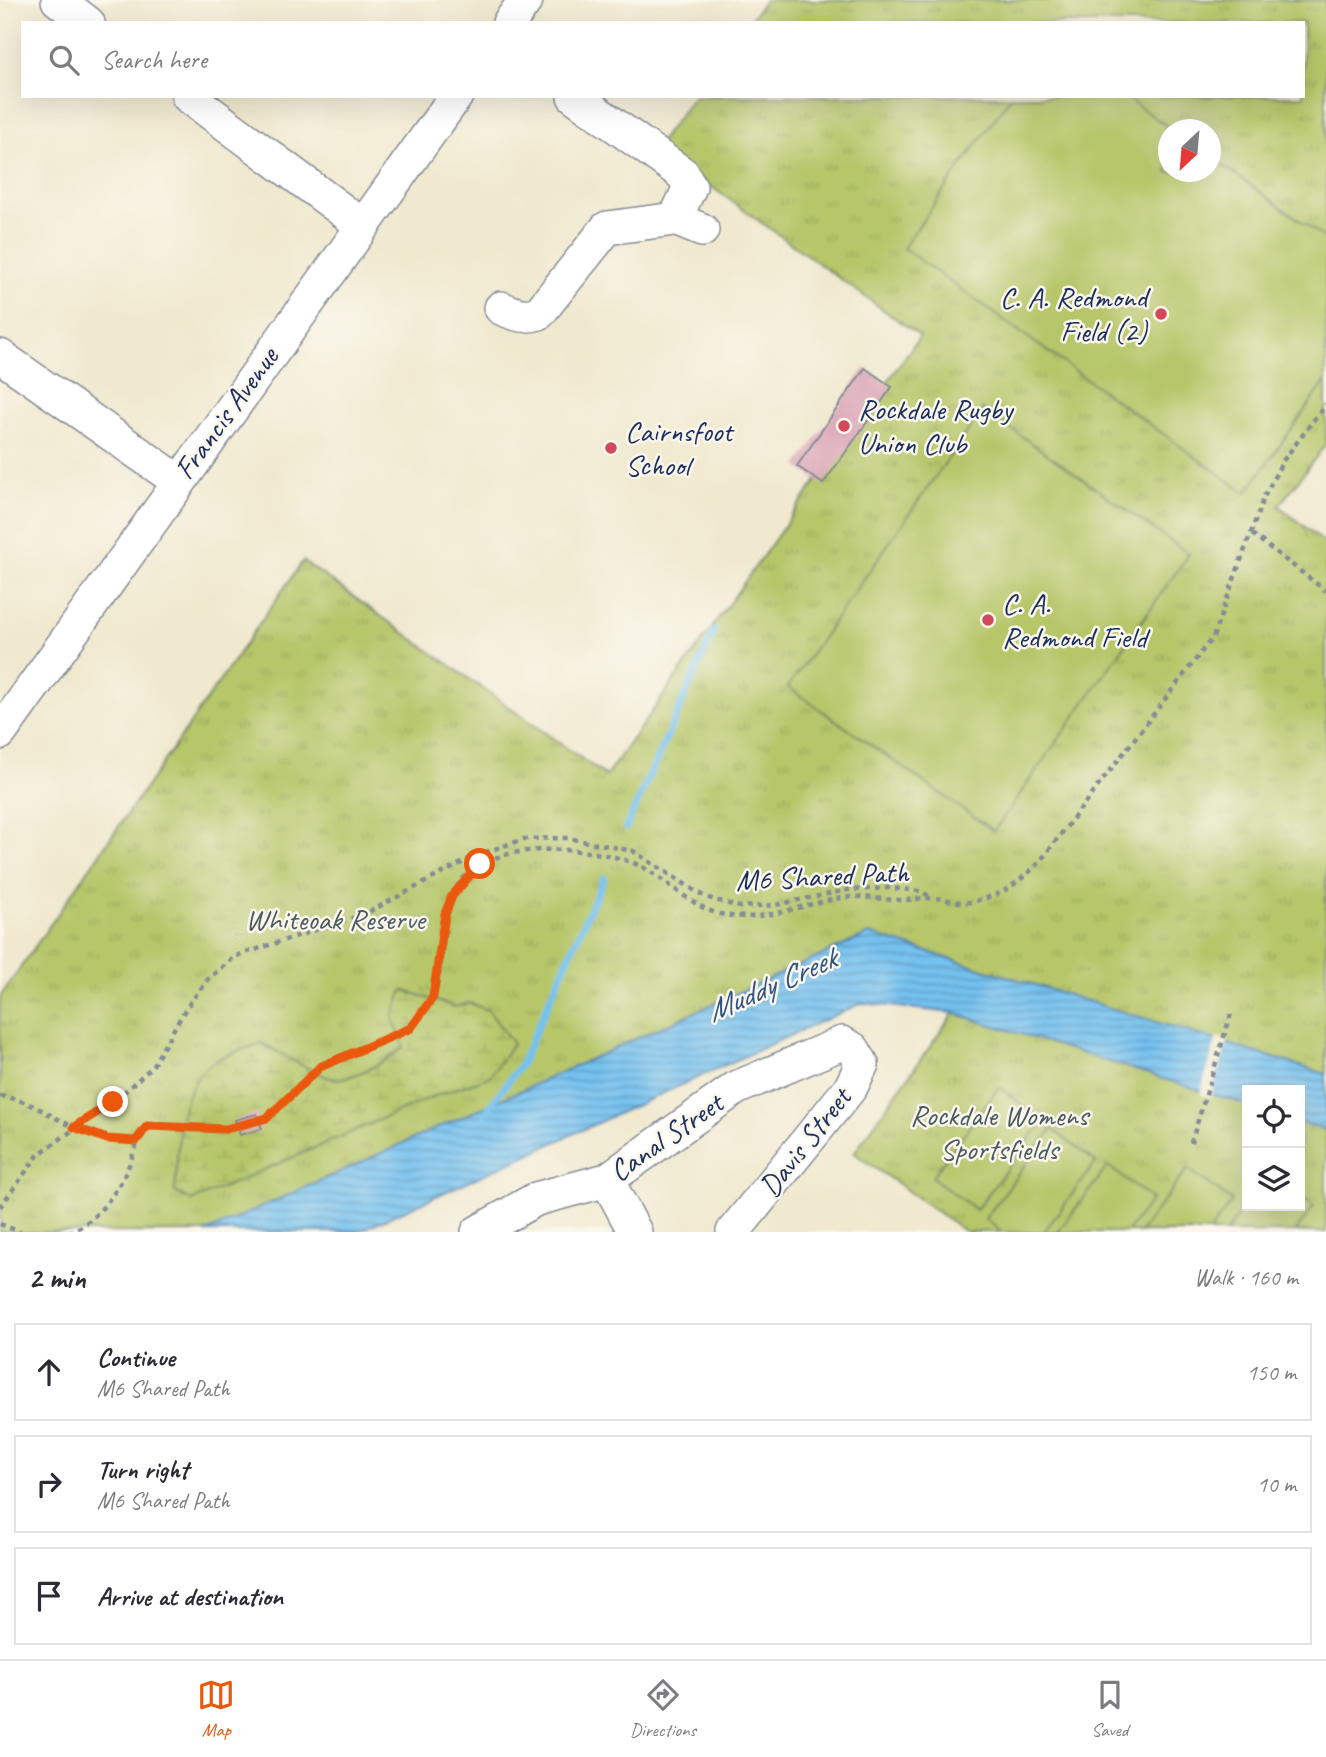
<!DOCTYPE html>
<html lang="en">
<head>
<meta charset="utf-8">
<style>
	body { margin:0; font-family:Caveat,sans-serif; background:#f2f2f3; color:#2b2b33 }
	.controls { position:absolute; right:21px; bottom:21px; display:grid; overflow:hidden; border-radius:0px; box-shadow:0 7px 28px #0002 }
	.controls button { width:63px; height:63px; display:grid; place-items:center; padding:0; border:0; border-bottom:2px solid #e1e1e2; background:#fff; color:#2b2b33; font:35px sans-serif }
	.compass { position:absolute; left:1158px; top:119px; width:63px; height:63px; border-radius:50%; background:#fff; box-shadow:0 7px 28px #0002; rotate:206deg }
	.stop { position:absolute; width:21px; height:21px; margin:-16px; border:5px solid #ea580c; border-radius:50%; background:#fff }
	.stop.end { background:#ea580c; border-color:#fff; box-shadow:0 2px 7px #0008 }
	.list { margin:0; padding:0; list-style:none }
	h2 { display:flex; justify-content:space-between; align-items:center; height:91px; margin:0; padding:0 28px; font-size:30px }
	h2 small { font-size:23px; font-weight:400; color:#7c7c81 }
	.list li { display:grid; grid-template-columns:46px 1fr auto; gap:21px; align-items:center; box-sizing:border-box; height:98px; margin:0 14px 14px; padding:0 14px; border:2px solid #e1e1e2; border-radius:0px }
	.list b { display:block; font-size:26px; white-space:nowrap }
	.list p { margin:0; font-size:23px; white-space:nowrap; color:#7c7c81 }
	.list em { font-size:23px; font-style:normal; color:#7c7c81 }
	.icon { flex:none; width:38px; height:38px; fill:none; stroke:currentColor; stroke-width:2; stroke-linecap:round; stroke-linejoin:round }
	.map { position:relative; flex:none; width:1326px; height:1232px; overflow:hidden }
	.search { position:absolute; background:#fff; box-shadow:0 7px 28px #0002; left:21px; right:21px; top:21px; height:77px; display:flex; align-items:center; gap:18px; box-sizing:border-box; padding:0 24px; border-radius:0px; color:#7c7c81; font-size:26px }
	.sheet { height:427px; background:#fff }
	nav { display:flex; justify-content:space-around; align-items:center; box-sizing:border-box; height:98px; border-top:2px solid #e1e1e2; background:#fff; font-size:19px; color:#7c7c81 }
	nav a { display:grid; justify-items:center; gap:4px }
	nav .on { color:#ea580c }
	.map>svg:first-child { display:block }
</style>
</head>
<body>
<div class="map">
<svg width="1326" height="1232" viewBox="0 0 1326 1232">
	<defs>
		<pattern id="grass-tufts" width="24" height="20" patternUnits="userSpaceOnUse" patternTransform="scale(1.75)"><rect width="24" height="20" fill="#b6c669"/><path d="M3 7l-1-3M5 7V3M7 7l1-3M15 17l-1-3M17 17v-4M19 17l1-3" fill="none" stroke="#9caa5d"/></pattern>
		<pattern id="wetland-marsh" width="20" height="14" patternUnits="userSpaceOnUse" patternTransform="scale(1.75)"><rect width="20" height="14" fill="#b6c669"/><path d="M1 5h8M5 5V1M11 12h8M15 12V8" fill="none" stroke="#9caa5d"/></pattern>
		<pattern id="water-rules" width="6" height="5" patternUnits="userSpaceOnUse" patternTransform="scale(1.75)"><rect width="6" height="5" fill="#75c1ef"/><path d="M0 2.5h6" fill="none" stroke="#5f9dc5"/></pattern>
	</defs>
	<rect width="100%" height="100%" fill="#fbf7ec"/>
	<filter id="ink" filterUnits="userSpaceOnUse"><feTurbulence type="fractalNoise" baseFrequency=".0143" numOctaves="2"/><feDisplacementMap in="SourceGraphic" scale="14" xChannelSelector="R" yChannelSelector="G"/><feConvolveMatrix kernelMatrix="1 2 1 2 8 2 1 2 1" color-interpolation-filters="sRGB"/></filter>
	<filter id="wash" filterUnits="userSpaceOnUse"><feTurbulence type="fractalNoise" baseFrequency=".00686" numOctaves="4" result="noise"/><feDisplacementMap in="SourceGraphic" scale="28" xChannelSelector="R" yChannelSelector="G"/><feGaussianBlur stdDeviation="1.57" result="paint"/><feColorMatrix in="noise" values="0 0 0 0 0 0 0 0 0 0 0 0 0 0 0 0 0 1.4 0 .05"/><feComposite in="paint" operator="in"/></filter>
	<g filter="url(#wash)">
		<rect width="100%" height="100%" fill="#f0e9cf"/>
		<path fill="url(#grass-tufts)" stroke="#687a64" stroke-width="2" fill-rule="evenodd" d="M765,0h561v444l-47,62 47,38v530l-457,-140 -663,298h-206v-235l303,-436 303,215 314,-440 -264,-189 38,-51h609v-73h-555zM1168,130h42v42h-42z
			M954,1013l293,92v101h53v-84l26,8v102h-360l-112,-79z"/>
		<path fill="url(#wetland-marsh)" stroke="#687a64" stroke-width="2" d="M403,990l52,17 14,-4 19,7 25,34 -24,33 -57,20 -240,104 -17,-9c4,-42 -2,-105 40,-131 13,-8 31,-12 46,-18 14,7 56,32 69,35 21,4 59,-18 74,-32l-11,-29z"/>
		<path fill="#b6c669" stroke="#687a64" stroke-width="2" d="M1011,96h113l47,33 -3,43h42l1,-15 115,82v142l-80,112 -343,-245z
			M983,409l206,145 -195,277 -206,-144z
			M999,1087l44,34 -67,89 -44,-33z
			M1052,1129l44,33 -52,70h-42l-17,-13z
			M1108,1166l44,33 -25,33h-69z
			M1188,1169l44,32 -23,31h-69z
			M1300,1196l14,10 -19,26h-69l21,-28 53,2z"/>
		<path fill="url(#water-rules)" stroke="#4878a6" stroke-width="2" d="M869,934l457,140v56l-26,-8v-32h-53v15l-293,-92 -92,-10 -505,229h-151z"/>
		<path fill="#f0e9cf" d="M1217,1037l11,4 -17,56 -11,-3z"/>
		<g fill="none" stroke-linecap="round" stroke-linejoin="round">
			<path stroke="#75c1ef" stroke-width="7" d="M626,828l88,-197
				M485,1113l36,-49 83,-186"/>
		</g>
		<g id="blocks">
			<path fill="#ddabba" d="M865,368l27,19 -69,97 -26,-18z
				M257,1114l5,15 -22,6 -5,-15z"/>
		</g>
	</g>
	<g filter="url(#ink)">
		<use href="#blocks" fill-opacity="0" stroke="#868c96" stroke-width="2"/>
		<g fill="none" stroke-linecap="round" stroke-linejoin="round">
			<defs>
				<path id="minor" d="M58,0l30,23
					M509,23l17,-23
					M188,96l174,129
					M574,96l109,78 7,13 -15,32
					M501,308c14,6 23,10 38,5l68,-85 68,-9 27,11
					M0,356l178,125
					M0,733l456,-637
					M607,1180l28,52
					M478,1232l58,-33 71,-19 129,-92 106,-45 11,6 9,15 -11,23 -118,145"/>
			</defs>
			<use href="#minor" stroke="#868c96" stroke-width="36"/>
			<path stroke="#868c96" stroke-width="4.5" stroke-dasharray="5 5" stroke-linecap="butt" d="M1252,534l74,57
				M0,1096c34,5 48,20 76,32 20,8 39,11 60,13
				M1191,1143l40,-129
				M0,1207l39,-53 74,-52 39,-35 34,-59 23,-30 27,-22 129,-42 112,-59 47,-16 44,-1 65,13 72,46 35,10 35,-2 73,-15 41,-2 31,3 11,6
				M0,1224l20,8
				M68,1232c24,-6 49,-39 59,-62 7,-16 9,-29 20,-44 33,1 70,7 102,-2 32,-9 44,-37 70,-56 35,-26 78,-17 106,-58 35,-50 -7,-133 80,-155 36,-10 103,-6 137,12 27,14 48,39 78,47 47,11 87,-14 132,-17 16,-1 32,3 48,3 11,0 22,-2 32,-2 13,0 26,6 38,4 32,-6 45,-17 68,-38l175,-227 51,-140 18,-35 44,-58"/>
			<use href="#minor" stroke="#fff" stroke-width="33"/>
		</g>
	</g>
	<g fill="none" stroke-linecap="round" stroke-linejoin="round" filter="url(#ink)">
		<path stroke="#ea580c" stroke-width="9" d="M113,1102l-39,25 33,12 29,2 11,-15 79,3 41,-11 53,-51 91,-39 22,-31 12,-83 7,-18 28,-32"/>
	</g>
	<g fill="#d1495b" stroke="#fbf7ec" stroke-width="2.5">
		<circle cx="1161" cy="314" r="7"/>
		<circle cx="844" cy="426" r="7"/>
		<circle cx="611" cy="448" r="7"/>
		<circle cx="988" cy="620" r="7"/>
	</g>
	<g text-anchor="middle" stroke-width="5" stroke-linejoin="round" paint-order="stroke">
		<g font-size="30" fill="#1b2f5e" stroke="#fbf7ec" text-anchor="start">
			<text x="1147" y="307" text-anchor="end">C. A. Redmond<tspan x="1147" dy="34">Field (2)</tspan></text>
			<text x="858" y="419">Rockdale Rugby<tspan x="858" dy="34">Union Club</tspan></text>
			<text x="625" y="441">Cairnsfoot<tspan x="625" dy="34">School</tspan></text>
			<text x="1002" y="613">C. A.<tspan x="1002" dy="34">Redmond Field</tspan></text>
		</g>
		<g font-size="30" fill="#1b2f5e" stroke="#fbf7ec">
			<text transform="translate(226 413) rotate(-54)" y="10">Francis Avenue</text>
			<text transform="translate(822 876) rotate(-3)" y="10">M6 Shared Path</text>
			<text transform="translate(666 1137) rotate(-35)" y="10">Canal Street</text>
			<text transform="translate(805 1142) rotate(-52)" y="10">Davis Street</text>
		</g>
		<g font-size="30" fill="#4a5c61" stroke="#fbf7ec">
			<text x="335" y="929">Whiteoak Reserve</text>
			<text x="999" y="1125">Rockdale Womens<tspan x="999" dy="34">Sportsfields</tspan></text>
		</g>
		<g font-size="32" font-style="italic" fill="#325482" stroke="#fbf7ec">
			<text transform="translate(771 984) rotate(-24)" y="11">Muddy Creek</text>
		</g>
	</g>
</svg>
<div class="controls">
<button><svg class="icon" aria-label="locate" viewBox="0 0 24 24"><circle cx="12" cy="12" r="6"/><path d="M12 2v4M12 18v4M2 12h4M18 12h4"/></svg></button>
<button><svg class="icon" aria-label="layers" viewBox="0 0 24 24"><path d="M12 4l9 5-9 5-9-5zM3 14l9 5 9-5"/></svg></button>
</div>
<svg class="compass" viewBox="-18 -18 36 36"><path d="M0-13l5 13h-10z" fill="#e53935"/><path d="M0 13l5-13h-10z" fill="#7c7c81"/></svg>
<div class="stop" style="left:480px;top:864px"></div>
<div class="stop end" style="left:113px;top:1102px"></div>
<div class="search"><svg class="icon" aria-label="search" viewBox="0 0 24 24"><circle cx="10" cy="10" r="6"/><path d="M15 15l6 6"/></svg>Search here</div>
</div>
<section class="sheet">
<h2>2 min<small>Walk · 160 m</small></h2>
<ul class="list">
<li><svg class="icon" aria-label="ahead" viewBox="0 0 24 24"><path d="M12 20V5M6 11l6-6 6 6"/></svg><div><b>Continue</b><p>M6 Shared Path</p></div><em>150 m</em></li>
<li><svg class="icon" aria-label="right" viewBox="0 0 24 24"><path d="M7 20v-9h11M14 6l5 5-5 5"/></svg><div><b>Turn right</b><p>M6 Shared Path</p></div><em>10 m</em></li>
<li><svg class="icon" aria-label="arrive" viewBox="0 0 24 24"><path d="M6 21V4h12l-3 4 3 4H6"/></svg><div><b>Arrive at destination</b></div></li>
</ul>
</section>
<nav>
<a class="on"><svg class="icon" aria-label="map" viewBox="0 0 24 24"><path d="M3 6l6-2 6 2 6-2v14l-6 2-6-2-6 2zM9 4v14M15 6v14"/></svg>Map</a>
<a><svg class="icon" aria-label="directions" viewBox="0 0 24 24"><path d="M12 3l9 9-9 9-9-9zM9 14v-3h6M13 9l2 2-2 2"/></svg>Directions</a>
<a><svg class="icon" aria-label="saved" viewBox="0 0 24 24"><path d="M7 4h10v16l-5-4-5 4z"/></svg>Saved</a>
</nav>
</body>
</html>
